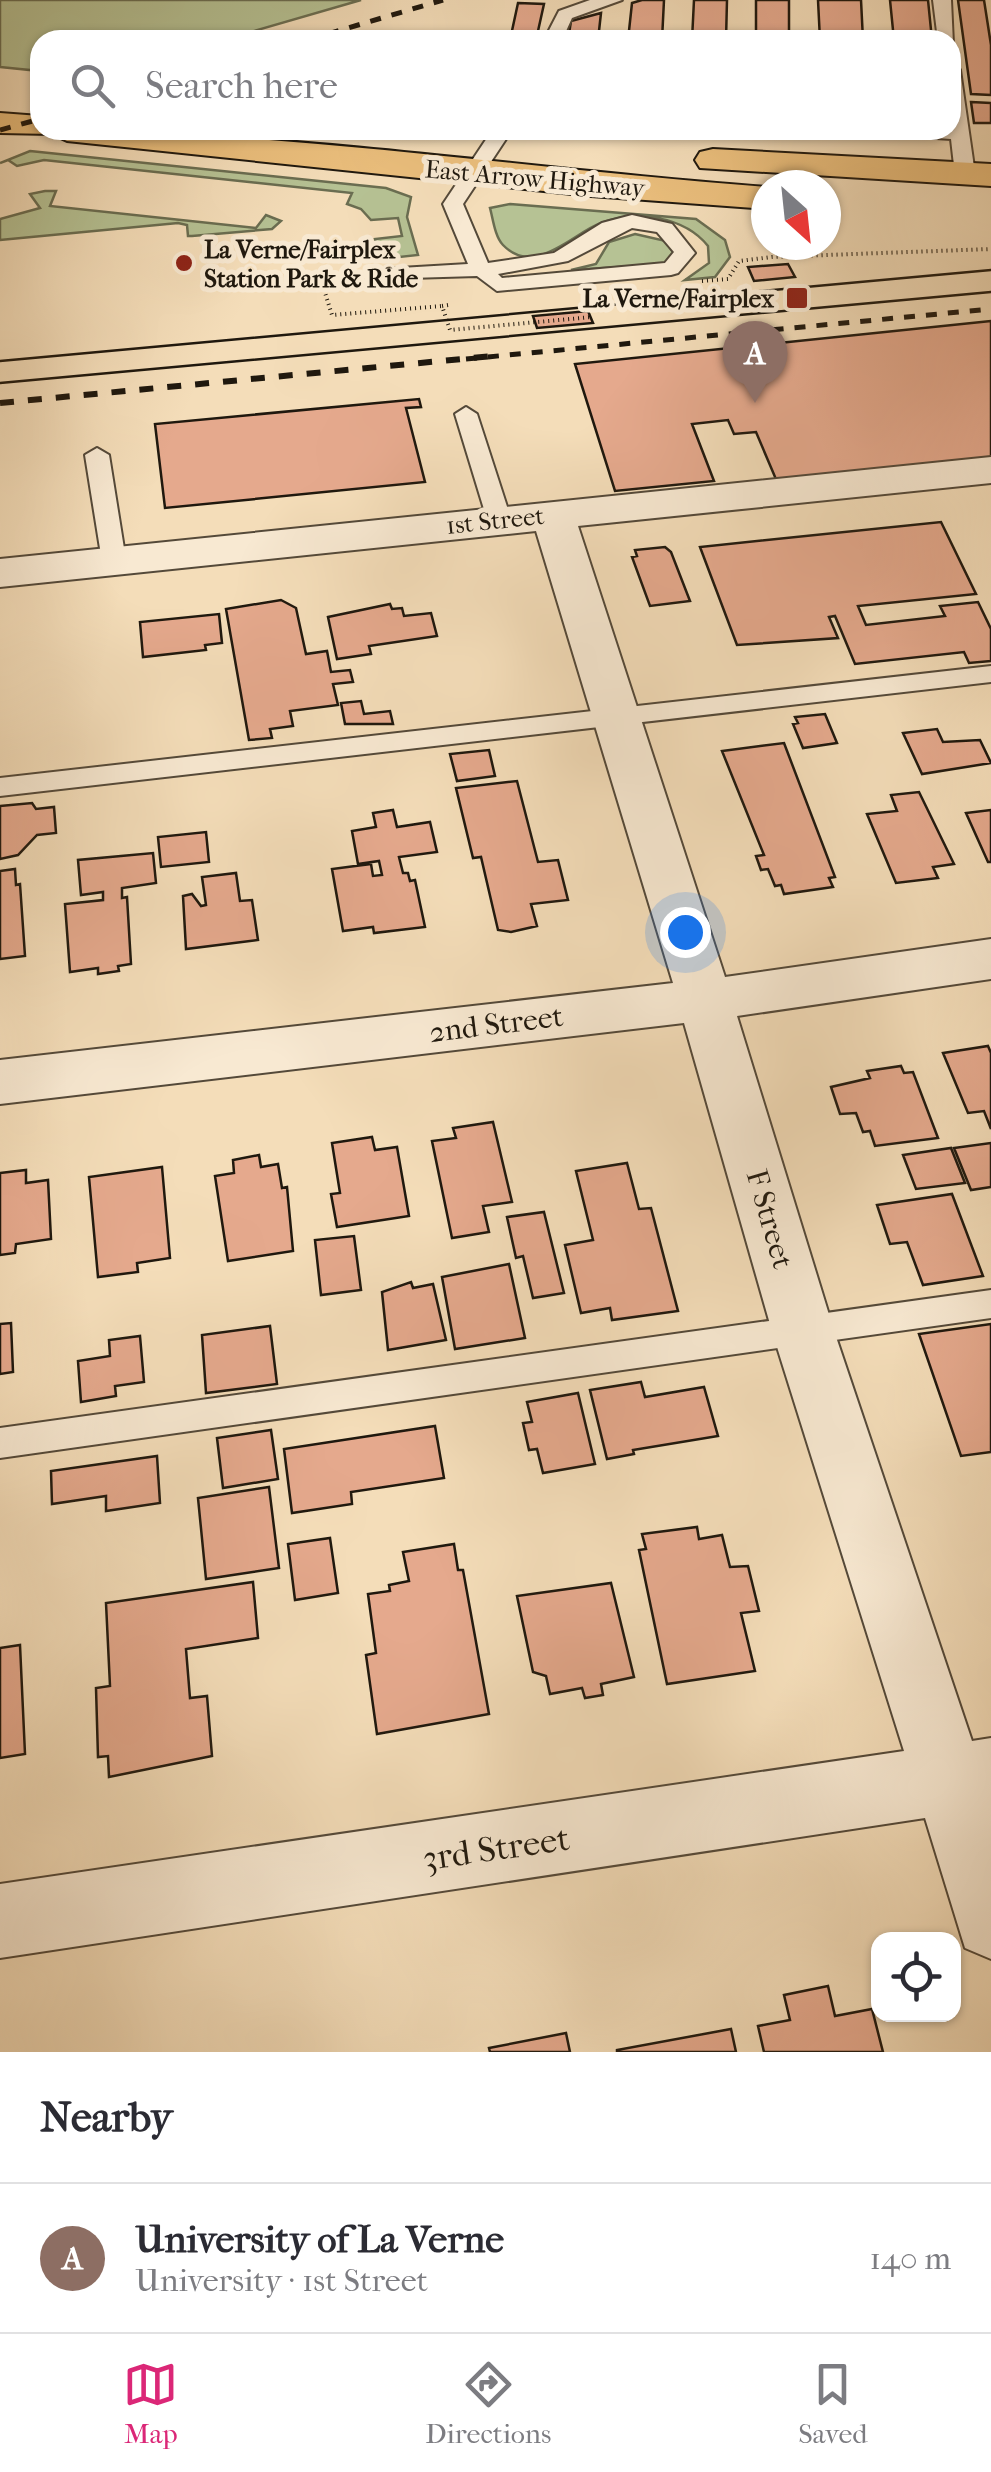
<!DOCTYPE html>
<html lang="en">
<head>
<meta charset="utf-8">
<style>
	body { margin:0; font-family:"IM FELL French Canon",serif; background:#f7f7f7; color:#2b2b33 }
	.controls { position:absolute; right:30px; bottom:30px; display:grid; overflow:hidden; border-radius:20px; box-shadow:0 2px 8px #0004 }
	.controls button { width:90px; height:90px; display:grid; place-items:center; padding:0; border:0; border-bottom:2px solid #e1e1e2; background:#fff; color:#2b2b33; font:50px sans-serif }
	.compass { position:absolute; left:751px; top:170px; width:90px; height:90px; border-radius:50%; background:#fff; box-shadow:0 2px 8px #0004; rotate:153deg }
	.you { position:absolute; left:685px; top:932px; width:35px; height:35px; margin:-25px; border:8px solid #fff; border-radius:50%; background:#1a73e8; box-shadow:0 0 0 15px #1a73e833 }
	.badge { display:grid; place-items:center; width:65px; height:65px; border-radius:50%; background:#db2777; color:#fff; font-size:32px; font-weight:700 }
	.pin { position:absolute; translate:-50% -82px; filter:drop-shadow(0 2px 5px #0008) }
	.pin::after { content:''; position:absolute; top:52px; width:35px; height:30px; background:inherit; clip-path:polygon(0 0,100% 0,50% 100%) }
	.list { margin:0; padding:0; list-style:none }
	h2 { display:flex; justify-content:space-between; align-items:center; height:130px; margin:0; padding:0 40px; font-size:42px }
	h2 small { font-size:32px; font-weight:400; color:#7c7c81 }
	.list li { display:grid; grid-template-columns:65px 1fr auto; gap:30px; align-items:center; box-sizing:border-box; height:150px; padding:0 40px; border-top:2px solid #e1e1e2 }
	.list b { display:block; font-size:38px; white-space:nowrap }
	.list p { margin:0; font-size:32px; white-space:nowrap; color:#7c7c81 }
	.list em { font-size:32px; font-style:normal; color:#7c7c81 }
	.icon { flex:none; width:55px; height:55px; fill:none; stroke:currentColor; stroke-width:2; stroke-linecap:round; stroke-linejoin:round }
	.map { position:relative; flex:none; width:991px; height:2052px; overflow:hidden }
	.search { position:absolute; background:#fff; box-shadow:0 2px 8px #0004; left:30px; right:30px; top:30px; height:110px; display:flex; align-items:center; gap:25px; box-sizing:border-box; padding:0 35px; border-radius:30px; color:#7c7c81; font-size:38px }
	.sheet { height:280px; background:#fff }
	nav { display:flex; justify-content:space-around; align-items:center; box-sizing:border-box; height:140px; border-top:2px solid #e1e1e2; background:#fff; font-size:28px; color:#7c7c81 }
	nav a { display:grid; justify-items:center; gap:5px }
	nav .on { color:#db2777 }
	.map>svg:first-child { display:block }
</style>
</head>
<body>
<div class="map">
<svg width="991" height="2052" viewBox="0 0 991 2052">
	<rect width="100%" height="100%" fill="#f4ddb9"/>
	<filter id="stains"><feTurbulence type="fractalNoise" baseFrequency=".002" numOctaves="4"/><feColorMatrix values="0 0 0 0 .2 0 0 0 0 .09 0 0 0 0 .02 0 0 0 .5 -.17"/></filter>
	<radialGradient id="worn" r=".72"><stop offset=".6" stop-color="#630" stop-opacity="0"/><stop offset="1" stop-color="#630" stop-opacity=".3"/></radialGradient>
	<path fill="#b6c294" stroke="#6a6d51" stroke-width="2.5" d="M0,0h361l-138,40h-183v31l-40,-4z
		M30,151l356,37 25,9 -4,20 11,38 -37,4 -6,-20 27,-3 -4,-18 -27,2 -10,-11 -14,-5 5,-11 -308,-33 -27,6 -9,-6 -8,3z
		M45,191h11l-6,15 206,22 10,-13 15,6 -9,8 -80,7h-4l-1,-11 -9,-2 -178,17v-21l40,-11 -10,-14z
		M510,204l186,15 29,21 5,17 -15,20 -30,3 24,-17 -1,-17c-23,-29 -72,-37 -107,-23 -28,10 -66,55 -98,22 -8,-8 -10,-26 -13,-37z
		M635,234l31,7 9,14 -9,9 -95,6 25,-6 13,-22z"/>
	<path fill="#e5a98d" stroke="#1f180e" stroke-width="2.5" d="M642,0h22l-2,40h-34l4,-37z
		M694,0h33l-1,40h-34z
		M756,0h33v40h-33z
		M818,0h43l2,40h-43z
		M890,0h38l4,40h-38z
		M958,0h26l7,45v50l-20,-1z
		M518,3l26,1 -8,36h-26z
		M601,13l-3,27h-30l3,-19z
		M971,102l20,1v20h-17z
		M788,264l7,13 -41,4 -6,-14z
		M588,311l5,12 -56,5 -4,-12z
		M991,321v142l-213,21 -22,-52 -22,2 -6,-14 -36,4 22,57 -99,10 -40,-127z
		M419,399l2,8 -15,1 19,74 -260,26 -10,-84z
		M941,522l35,72 -118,12 8,19 79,-9 -5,-10 38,-4 13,27v32l-22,2 -5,-11 -109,12 -20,-48 -6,1 9,21 -101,7 -37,-98z
		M665,547l6,5 19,49 -40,5 -18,-49 5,-1 -2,-6z
		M281,600l15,8 10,46 21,-3 4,21 19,-2 3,12 -20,2 5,21 -48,6 3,15 -23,3 2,9 -23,2 -23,-131z
		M390,604l2,5 10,-1 2,8 27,-3 6,23 -68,10 2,8 -34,5 -9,-42z
		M219,614l3,29 -17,2 1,5 -63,7 -3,-35z
		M361,701l3,13 26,-3 3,13h-48l-4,-21z
		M825,714l12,29 -34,5 -10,-24 5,-1 -3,-6z
		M937,729l6,13 37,-2 11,23 -69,11 -19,-41z
		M784,743l51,134 -6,1 4,9 -49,7 -3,-9 -6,1 -7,-17 -7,1 -5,-14 8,-1 -42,-104z
		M489,750l6,26 -38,5 -7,-27z
		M517,781l21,81 20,-2 10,40 -37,4 6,22 -26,6 -13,-2 -17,-73 -8,1 -17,-70z
		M919,792l35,72 -21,3 5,11 -42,5 -29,-69 30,-3 -6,-16z
		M32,803l4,6 18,-2 2,26 -19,2 -19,20 -18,4v-53z
		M393,810l4,17 33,-5 7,30 -38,5 4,16h5l2,8 5,-1 10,47 -51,6 -1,-6 -30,4 -11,-62 39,-5 2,12 9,-1 -3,-14 -21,3 -6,-33 24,-4 -3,-14z
		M991,810v52h-3l-22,-49z
		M206,832l3,30 -48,5 -3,-30z
		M153,853l3,30 -34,5v10l5,-1 4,67 -13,2 1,5 -21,3v-6l-28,4 -5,-68 38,-4v-8l-22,3 -3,-35z
		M15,869l1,16 4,-1 5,72 -25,3v-88z
		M236,873l4,28 12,-1 6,40 -72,9 -3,-53 9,-2 9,12 5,-1 -4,-28z
		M988,1046l3,7v76l-7,-18 -16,2 -25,-60z
		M901,1066l3,7 9,-1 25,66 -63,8 -5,-15 -7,1 -7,-19 -16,1 -9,-27 39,-9 -3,-7z
		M493,1122l19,80 -29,4 6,26 -37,6 -20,-97 24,-3 -3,-10z
		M372,1137l3,13 22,-3 12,69 -72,11 -6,-33 9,-1 -8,-50z
		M991,1143v44l-20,3 -17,-42z
		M951,1148l14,35 -49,6 -13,-34z
		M259,1155l2,12 17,-3 4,24 5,-1 6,64 -65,10 -13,-85 19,-3 -1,-13z
		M627,1163l12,46 12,-1 27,103 -66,9 -2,-12 -29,5 -16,-68 28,-5 -17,-69z
		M162,1167l8,91 -33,5 1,9 -40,5 -9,-100z
		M26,1170v13l22,-3 3,59 -35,5 -1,9 -15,2v-82z
		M952,1194l31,82 -60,9 -16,-43 -17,2 -13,-39z
		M544,1212l20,81 -31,5 -10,-42 -7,2 -9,-41z
		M354,1236l7,54 -40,5 -6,-55z
		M509,1264l16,74 -70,11 -13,-72z
		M411,1282l2,6 20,-4 13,56 -58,10 -6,-58z
		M11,1323l2,49 -13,2v-50z
		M991,1324v128l-30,4 -42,-122z
		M270,1326l7,58 -71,9 -4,-58z
		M140,1336l4,46 -29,4 1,10 -35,6 -3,-41 32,-5 -1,-16z
		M641,1382l4,15 59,-10 14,49 -85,14 1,4 -27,5 -17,-69z
		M578,1393l17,71 -52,9 -6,-24 -8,1 -6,-27 9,-1 -5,-20z
		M435,1426l9,52 -93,14 1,12 -60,9 -8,-64z
		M271,1430l7,49 -55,9 -6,-50z
		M157,1456l3,47 -54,8v-15l-54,8 -1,-33z
		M269,1487l10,81 -73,11 -8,-81z
		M697,1527l2,12 23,-4 8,32 18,-1 11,45 -18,2 14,58 -88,13 -28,-134 7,-1 -4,-15z
		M330,1538l8,55 -43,7 -7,-56z
		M454,1544l4,26h5l26,144 -112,20 -11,-79 10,-2 -8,-59 22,-3 -1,-6 20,-4 -6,-29z
		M253,1582l5,56 -72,11 4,49 17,-2 5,60 -103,21 -1,-21 -10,1 -2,-69 14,-2 -4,-83z
		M611,1583l23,94 -33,7 2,11 -18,3 -3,-10 -32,6 -4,-18 -13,-4 -16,-76z
		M20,1645l5,109 -25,4v-110z
		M828,1986l7,30 37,-7 11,43h-119l-6,-26 32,-6 -6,-25z
		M731,2029l5,23h-119v-2z
		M566,2033l4,19h-80l-1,-4z"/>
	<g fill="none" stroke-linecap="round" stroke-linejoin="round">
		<defs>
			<path id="lane" d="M590,0h32l-50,18 -10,22h-18l15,-29z
				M933,0h18l2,44 -15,-4z
				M951,64l9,6 15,104 -10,6 -10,-6 -4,-35 -45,-3 -10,-6h55z
				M496,133l10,6 -43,65 25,59 66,-10 48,-30 30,-8 40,9 23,29 -17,20 -7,2 -174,16 -20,-15 -101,3 -3,-4 10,-6 85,-5 -25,-60 46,-69zM632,228l25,4 17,20 -9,11 -163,15 -4,-4 70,-13z
				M466,407l11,7 34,105 -4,5 -8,2 -12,-7 -32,-105z
				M97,448l12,7 17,106 -12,7 -12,-7 -17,-106z
				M991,666v16l-991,114v-18z
				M991,1290v28l-991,140v-30z"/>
			<path id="street" d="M991,457v26l-413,43 147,451 266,-38v40l-254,37 97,315 138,410 19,-3v221l-26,-11 -40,-130 -925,140v-74l904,-133 -132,-420 -88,-308 -684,81v-44l673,-77 -137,-452 -536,56v-28z"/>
			<path id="primary" d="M0,113l40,3v14c242,0 484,39 726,57v22l-175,-13 -524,-55 -15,-7 -52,-1z
				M713,149l278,15v22l-291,-18 -5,-8 5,-8z"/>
		</defs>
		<use href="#lane" stroke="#544939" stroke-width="4"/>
		<use href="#street" stroke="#544939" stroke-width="4"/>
		<use href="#primary" stroke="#1f180e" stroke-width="4"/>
		<path stroke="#1f180e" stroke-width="4" stroke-dasharray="1 4" stroke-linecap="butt" d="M321,280l11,35 110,-9
			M702,281l26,-2 11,-18 33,-4 219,-8
			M448,305l-6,1 8,24 142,-13"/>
		<use href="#lane" fill="#f8e9d2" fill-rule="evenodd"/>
		<use href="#street" fill="#f8e9d2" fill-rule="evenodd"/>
		<use href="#primary" fill="#eabe7c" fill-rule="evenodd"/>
		<path stroke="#1f180e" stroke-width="2.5" d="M0,361l991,-91
			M0,383l991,-91"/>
		<path stroke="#1f180e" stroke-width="5" stroke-dasharray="11 11" stroke-linecap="butt" d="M307,40l136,-40
			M0,130l40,-11
			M466,359l525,-50"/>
		<path stroke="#1f180e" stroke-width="6" stroke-dasharray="14 14" stroke-linecap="butt" d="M0,403l493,-47"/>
	</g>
	<g fill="#8f2418" stroke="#f8e9d2" stroke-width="4">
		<circle cx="184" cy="263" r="10"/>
		<rect x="785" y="286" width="24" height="24" rx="5"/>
	</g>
	<g text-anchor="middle" stroke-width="10" stroke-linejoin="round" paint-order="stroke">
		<g font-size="25" fill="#1f180e" stroke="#f8e9d2">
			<text transform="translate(535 178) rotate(5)" y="9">East Arrow Highway</text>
			<text transform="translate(495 520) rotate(-6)" y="9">1st Street</text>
		</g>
		<g font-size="25" font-weight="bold" fill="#1f180e" stroke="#f8e9d2" text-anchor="start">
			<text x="204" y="258">La Verne/Fairplex<tspan x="204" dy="29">Station Park &amp; Ride</tspan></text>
			<text x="774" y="307" text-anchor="end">La Verne/Fairplex</text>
		</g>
		<g font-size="30" fill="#1f180e" stroke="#f8e9d2">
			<text transform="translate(496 1024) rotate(-7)" y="10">2nd Street</text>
			<text transform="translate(770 1219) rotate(74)" y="10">F Street</text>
		</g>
		<g font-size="35" fill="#1f180e" stroke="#f8e9d2">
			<text transform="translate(496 1848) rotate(-8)" y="12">3rd Street</text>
		</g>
	</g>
	<rect width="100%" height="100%" filter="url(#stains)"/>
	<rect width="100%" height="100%" fill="url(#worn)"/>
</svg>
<div class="controls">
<button><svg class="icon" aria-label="locate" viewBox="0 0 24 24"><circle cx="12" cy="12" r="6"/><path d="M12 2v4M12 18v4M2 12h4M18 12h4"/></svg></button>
</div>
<svg class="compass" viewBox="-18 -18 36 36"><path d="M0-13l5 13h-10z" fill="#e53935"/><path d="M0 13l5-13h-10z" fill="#7c7c81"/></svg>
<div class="you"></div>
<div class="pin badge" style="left:755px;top:403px;background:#8d6e63">A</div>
<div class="search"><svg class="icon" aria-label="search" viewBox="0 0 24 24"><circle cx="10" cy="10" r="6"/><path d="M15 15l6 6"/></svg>Search here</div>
</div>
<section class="sheet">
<h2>Nearby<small></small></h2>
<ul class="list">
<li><span class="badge" style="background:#8d6e63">A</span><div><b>University of La Verne</b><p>University · 1st Street</p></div><em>140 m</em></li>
</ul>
</section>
<nav>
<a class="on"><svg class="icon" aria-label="map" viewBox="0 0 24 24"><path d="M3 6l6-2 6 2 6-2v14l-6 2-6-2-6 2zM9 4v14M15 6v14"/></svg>Map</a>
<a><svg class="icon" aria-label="directions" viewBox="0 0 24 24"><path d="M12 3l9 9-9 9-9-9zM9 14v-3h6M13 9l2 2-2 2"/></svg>Directions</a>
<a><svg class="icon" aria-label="saved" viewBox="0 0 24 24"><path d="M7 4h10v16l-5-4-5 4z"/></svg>Saved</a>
</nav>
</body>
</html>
